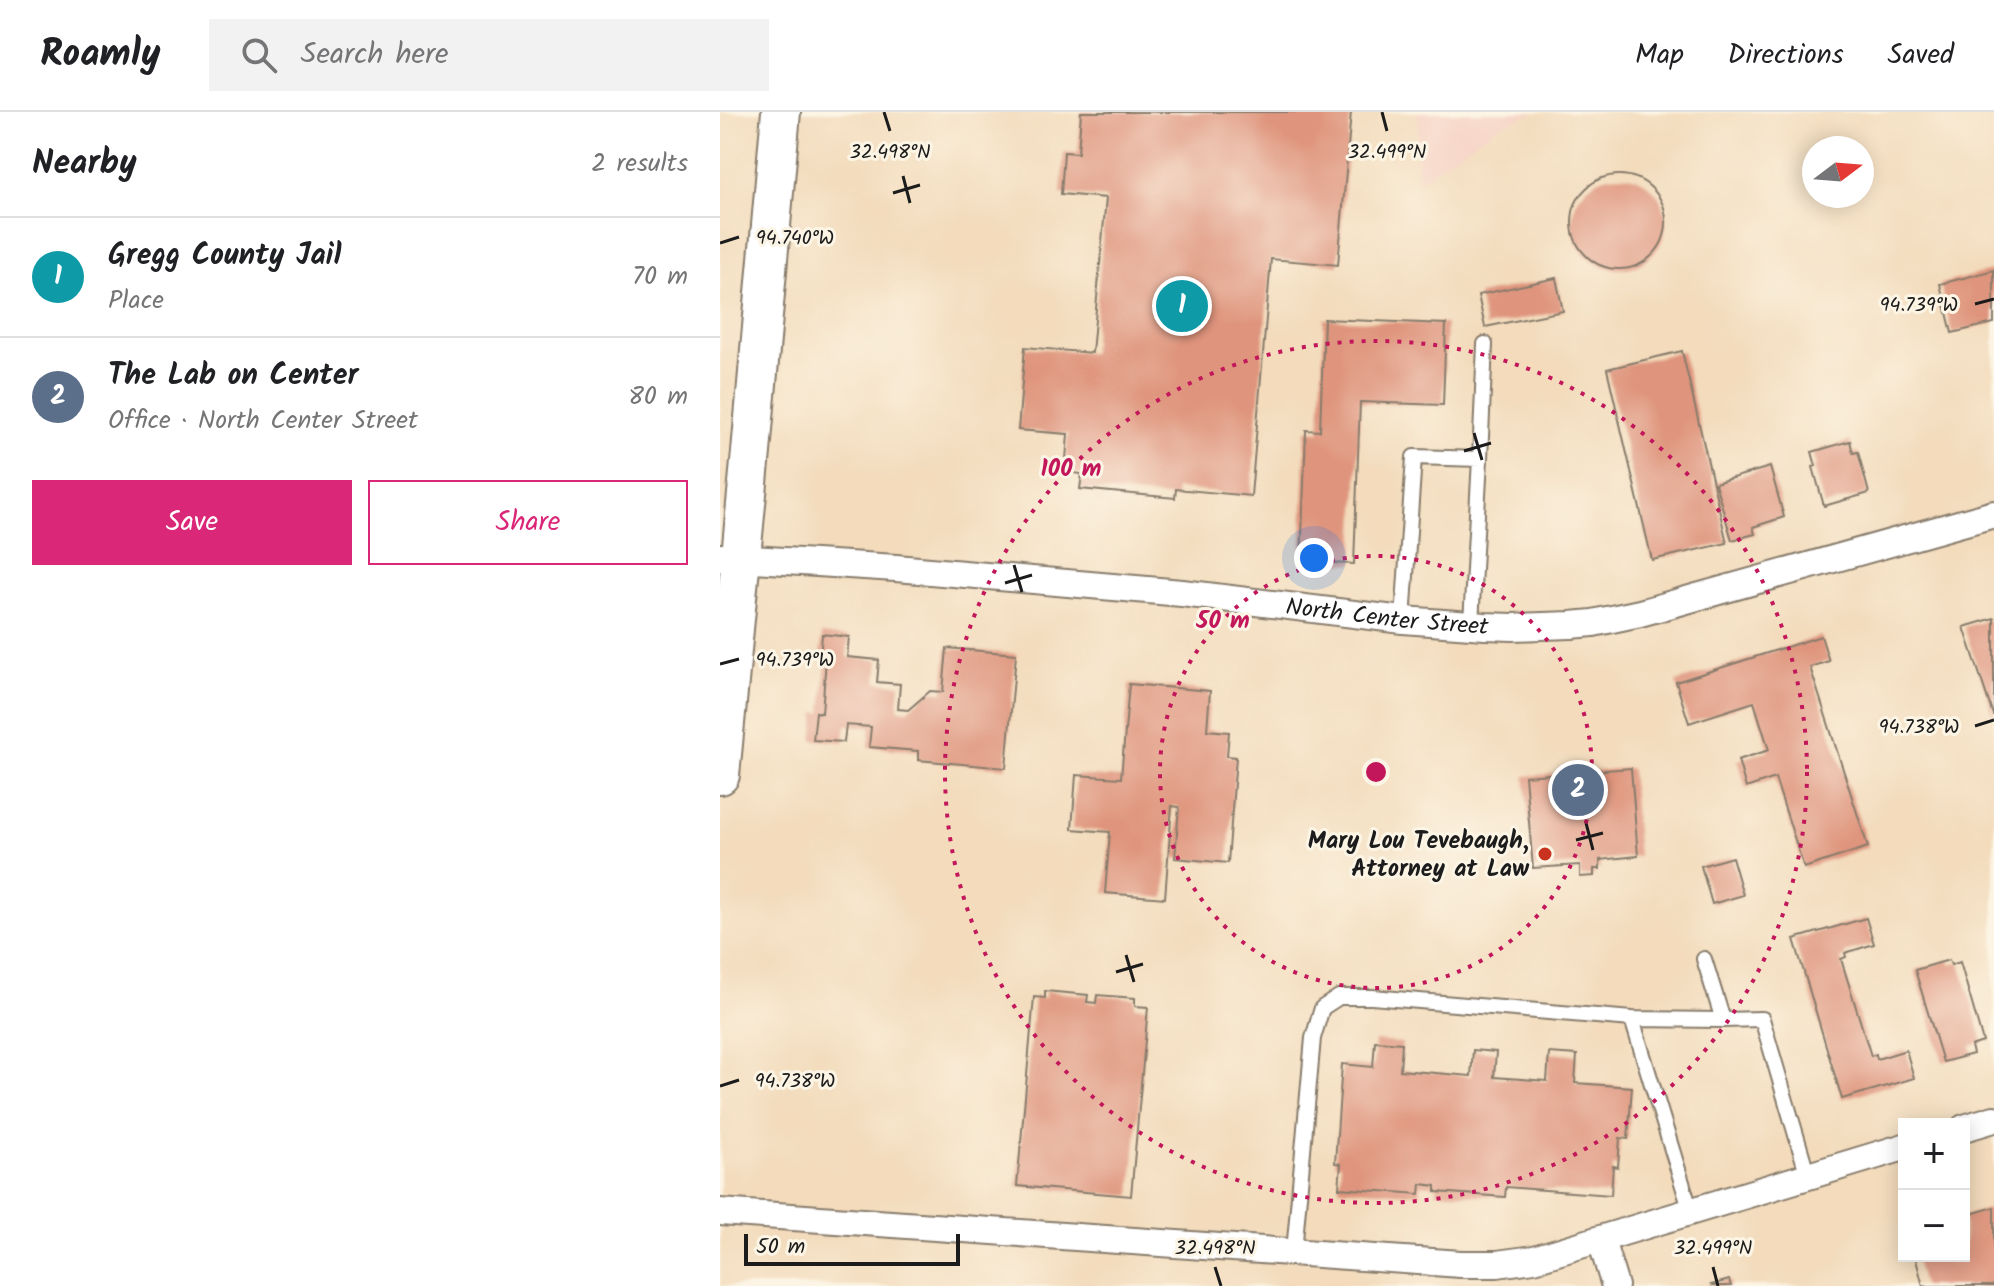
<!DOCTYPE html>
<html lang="en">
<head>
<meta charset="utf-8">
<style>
	body { margin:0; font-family:Kalam,sans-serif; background:#f2f2f2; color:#202124 }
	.controls { position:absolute; right:24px; bottom:24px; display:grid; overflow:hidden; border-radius:0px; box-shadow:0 4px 20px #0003 }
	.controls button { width:72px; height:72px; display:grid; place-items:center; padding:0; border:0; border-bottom:2px solid #e0e0e0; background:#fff; color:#202124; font:40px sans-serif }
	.compass { position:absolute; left:1082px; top:24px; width:72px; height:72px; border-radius:50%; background:#fff; box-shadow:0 4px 20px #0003; rotate:74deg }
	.scale { position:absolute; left:24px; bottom:20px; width:216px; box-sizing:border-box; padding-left:8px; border:4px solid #1c1c1c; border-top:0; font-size:22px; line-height:28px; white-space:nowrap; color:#1c1c1c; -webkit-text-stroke:6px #fcf5e5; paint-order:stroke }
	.you { position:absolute; left:594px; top:446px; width:28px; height:28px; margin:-20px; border:6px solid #fff; border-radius:50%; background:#1a73e8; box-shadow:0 0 0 12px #1a73e833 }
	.badge { display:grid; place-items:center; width:52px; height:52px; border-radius:50%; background:#db2777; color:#fff; font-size:26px; font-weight:700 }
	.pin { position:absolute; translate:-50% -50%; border:4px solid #fff; box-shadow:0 2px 8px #0006 }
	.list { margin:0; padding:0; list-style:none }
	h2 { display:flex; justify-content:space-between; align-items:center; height:104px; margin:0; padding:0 32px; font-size:34px }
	h2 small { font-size:26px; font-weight:400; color:#757577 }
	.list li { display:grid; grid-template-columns:52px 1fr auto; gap:24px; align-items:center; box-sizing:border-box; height:120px; padding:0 32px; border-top:2px solid #e0e0e0 }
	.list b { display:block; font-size:30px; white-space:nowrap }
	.list p { margin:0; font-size:26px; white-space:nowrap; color:#757577 }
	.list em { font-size:26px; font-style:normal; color:#757577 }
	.actions { display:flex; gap:16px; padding:24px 32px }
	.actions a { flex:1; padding:18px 0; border:2px solid #db2777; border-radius:0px; text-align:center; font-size:28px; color:#db2777 }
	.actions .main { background:#db2777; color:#fff }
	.icon { flex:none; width:44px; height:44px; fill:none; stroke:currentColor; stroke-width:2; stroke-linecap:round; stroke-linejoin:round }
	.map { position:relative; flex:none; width:1274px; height:1174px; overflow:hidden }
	header { display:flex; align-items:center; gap:48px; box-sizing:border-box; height:112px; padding:0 40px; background:#fff; border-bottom:2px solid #e0e0e0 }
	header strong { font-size:38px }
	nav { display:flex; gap:44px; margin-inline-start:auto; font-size:28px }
	.search { width:560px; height:72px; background:#f2f2f2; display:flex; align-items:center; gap:20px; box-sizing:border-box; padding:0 28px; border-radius:0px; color:#757577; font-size:30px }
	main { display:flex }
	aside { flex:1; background:#fff }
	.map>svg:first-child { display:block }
</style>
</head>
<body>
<header>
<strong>Roamly</strong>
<div class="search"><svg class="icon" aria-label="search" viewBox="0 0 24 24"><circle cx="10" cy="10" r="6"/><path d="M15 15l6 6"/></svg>Search here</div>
<nav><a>Map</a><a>Directions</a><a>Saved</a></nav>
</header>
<main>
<aside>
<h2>Nearby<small>2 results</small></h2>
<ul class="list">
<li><span class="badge" style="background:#0f9aa8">1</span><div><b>Gregg County Jail</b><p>Place</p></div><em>70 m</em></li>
<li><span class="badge" style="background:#5c6f8a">2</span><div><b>The Lab on Center</b><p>Office · North Center Street</p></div><em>80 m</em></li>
</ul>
<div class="actions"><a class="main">Save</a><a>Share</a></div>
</aside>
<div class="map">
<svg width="1274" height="1174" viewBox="0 0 1274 1174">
	<rect width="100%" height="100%" fill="#fcf5e5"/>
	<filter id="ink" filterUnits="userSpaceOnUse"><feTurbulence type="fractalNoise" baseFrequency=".0125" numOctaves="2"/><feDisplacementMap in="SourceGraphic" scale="16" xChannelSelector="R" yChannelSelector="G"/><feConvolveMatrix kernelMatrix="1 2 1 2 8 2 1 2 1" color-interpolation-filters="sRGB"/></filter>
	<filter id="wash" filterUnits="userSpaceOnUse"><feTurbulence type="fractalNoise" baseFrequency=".006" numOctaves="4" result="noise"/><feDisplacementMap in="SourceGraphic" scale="32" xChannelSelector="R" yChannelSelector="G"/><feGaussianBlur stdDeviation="1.8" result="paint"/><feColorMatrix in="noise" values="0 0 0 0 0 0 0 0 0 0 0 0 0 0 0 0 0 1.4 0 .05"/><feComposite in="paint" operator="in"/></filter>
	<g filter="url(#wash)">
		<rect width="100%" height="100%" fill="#f3dbbc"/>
		<path fill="#f6d2c4" d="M698,0h117l-38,15 -80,55z"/>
		<g id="blocks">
			<path fill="#df947d" d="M361,0h270l-13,153 -67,-6 -20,237 -75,-7 -1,9 -95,-9 2,-15 -17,-2 3,-38 -50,-4 7,-83 67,6 14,-155 -45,-4 3,-42 14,1z
				M852 110a47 47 0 1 1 94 0a47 47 0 1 1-94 0Z
				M1274,158v53l-42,10 -12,-49z
				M836,166l7,33 -78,16 -7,-32z
				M604,207l122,5 -3,81 -83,-3 -6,162 -53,-2 5,-132 14,1z
				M962,239l45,192 -75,17 -45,-191z
				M1130,329l3,12 5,-1 11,41 -45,13 -11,-39 3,-1 -4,-14z
				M1050,355l14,50 -31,10 2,7 -23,6 -17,-57z
				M1274,506v97h-1l-29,-88z
				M102,522l27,3 -2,20 32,3 -2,22 23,2 -2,25 10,1 22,-19 13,1 4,-44 69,6 -10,114 -88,-8v-9l-49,-4 2,-20 -25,-2 -2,17 -31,-2 3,-28 6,1 4,-55h-6z
				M1101,524l8,25 -19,6 58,180 -64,21 -29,-90 -29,10 -8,-28 31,-10 -15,-48 -65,21 -13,-41z
				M409,572l81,7 -3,39 22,2 -2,24 9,1 -8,106 -53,-5 4,-51 -7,-1 -7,92 -60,-5 5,-61 -38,-3 4,-54 45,3z
				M911,656l7,88 -38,4v9h-6v7l-14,1v-12l-47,3 -8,-92z
				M1012,745l11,38 -31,9 -11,-38z
				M1146,806l8,26 -29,9 1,4 -5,2 30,97 5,-2 1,5 29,-9 8,28 -72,21 -48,-160z
				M1229,848l2,5 9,-3 23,80 -12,4 2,8 -30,8 -28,-92z
				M325,879l43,4 -1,7 9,1 1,-8 38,3v8l13,1 -17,189 -114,-10 17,-189 11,1z
				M655,929l27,2 -2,27 71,6 2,-26 23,2 -2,25 53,4 2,-28 28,2 -2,28 57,4 -4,52 -8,-1 -2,29 -5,-1 -2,29 -105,-8 -1,10 -69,-5v-6l-15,-2 -1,10 -81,-6 2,-24 -6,-1 7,-99 31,3z
				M1274,1095v79h-71l-8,-30h49v-40z
				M1009,1168l2,6h-19l-1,-1z"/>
		</g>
	</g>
	<g filter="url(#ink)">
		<use href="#blocks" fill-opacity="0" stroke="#887c6c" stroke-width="2"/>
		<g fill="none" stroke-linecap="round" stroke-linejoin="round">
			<defs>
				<path id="lane" d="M760,347l5,-115
					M683,508l11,-163 66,2 -9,165
					M984,847l19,61 39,-1 46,157
					M912,907l91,1
					M574,1140l19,-214 9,-30 17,-11h33l260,22 59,193"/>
				<g id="street">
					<path id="s1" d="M0,445l176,11 286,25 221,27 82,6 28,1 58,-2 22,-2 47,-10 354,-99"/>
					<path d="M1244,1016l30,-9"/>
					<path d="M0,1100l741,52h36l37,-5 370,-112"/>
					<path d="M881,1128l14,46"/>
				</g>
				<path id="secondary" d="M0,663l31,-323 30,-340"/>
			</defs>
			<use href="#lane" stroke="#887c6c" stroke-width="18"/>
			<use href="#street" stroke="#887c6c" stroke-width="30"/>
			<use href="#secondary" stroke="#887c6c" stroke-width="42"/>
			<use href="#lane" stroke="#fff" stroke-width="14"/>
			<use href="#street" stroke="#fff" stroke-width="26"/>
			<use href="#secondary" stroke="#fff" stroke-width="38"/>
		</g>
	</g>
	<path fill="none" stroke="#1c1c1c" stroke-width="3" d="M164,0l6,19M662,0l5,19M183,64l7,27M173,81l27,-8M0,131l19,-6M1255,192l19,-5M754,321l8,27M744,339l27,-8M294,453l8,27M285,471l27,-8M0,552l19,-5M1255,614l19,-6M866,711l7,27M856,728l27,-7M406,843l8,27M396,860l27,-8M0,974l19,-6M495,1155l6,19M993,1155l5,19"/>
	<g fill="none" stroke="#c2185b" stroke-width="4" stroke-dasharray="4 8">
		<circle cx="656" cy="660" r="216"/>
		<circle cx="656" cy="660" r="431"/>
	</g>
	<circle fill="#c8321e" stroke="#fcf5e5" stroke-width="3" cx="825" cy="742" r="8"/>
	<g text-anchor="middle" stroke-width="6" stroke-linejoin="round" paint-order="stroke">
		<g font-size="24" fill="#1c1c1c" stroke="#fcf5e5">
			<text dy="8" stroke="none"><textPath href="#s1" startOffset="670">North Center Street</textPath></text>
		</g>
		<g font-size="24" font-weight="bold" fill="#1c1c1c" stroke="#fcf5e5" text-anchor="end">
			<text x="809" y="736">Mary Lou Tevebaugh,<tspan x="809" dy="28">Attorney at Law</tspan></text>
		</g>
	</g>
	<g font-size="20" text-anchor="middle" fill="#1c1c1c" stroke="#fcf5e5" stroke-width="6" stroke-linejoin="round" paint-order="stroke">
		<text x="170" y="46">32.498°N</text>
		<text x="667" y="46">32.499°N</text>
		<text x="75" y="132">94.740°W</text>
		<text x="1199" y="199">94.739°W</text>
		<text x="75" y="554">94.739°W</text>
		<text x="1199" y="621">94.738°W</text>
		<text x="75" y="975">94.738°W</text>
		<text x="495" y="1142">32.498°N</text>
		<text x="993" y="1142">32.499°N</text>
	</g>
	<circle cx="656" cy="660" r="12" fill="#c2185b" stroke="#fcf5e5" stroke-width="4"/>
	<g font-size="24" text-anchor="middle" font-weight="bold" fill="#c2185b" stroke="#fcf5e5" stroke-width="6" stroke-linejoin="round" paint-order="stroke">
		<text x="351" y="364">100 m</text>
		<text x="503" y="516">50 m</text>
	</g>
</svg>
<div class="controls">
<button>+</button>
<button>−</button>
</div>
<svg class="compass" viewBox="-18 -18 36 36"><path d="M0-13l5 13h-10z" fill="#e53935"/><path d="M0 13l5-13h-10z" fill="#757577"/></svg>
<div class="scale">50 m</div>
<div class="you"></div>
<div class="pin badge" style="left:462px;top:194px;background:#0f9aa8">1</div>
<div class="pin badge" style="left:858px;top:678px;background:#5c6f8a">2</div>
</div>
</main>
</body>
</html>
